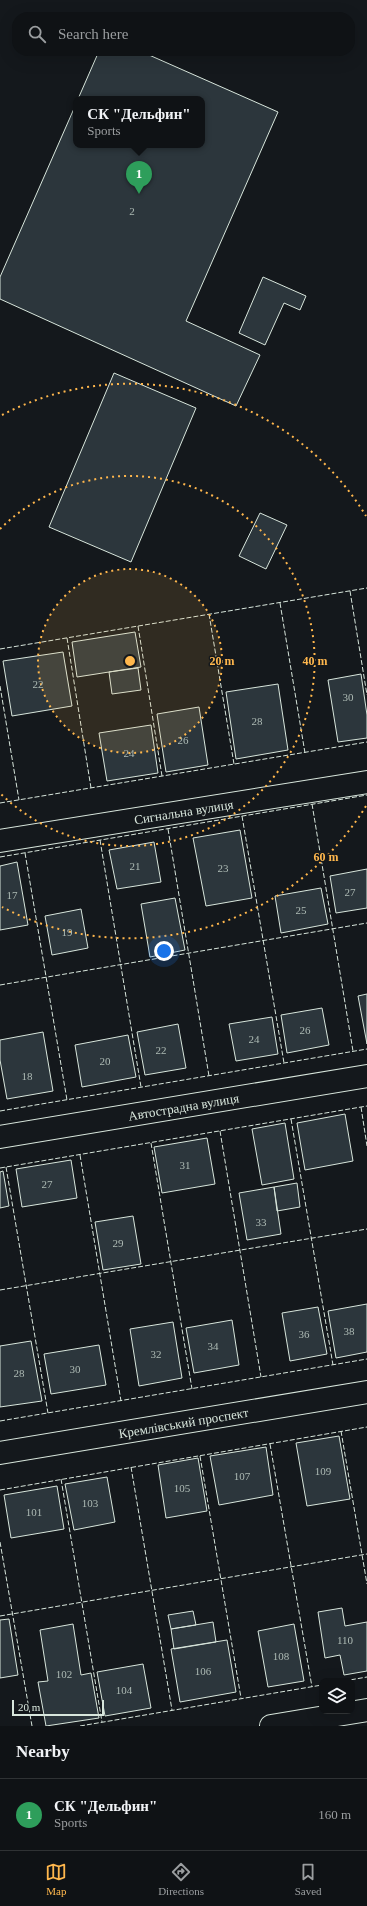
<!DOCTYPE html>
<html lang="en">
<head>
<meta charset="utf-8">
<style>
	body { margin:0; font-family:Georgia,serif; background:#181b1e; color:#f1f3f6 }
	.controls { position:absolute; right:12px; bottom:12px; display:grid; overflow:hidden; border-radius:8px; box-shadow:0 4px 16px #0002 }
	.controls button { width:36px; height:36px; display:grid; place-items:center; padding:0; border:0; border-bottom:1px solid #2f3234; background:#0f1215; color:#f1f3f6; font:20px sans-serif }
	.scale { position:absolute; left:12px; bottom:10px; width:92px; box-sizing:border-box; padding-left:4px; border:2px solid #d8e6dc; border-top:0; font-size:11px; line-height:14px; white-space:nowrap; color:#d8e6dc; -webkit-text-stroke:3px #14181c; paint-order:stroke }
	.you { position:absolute; left:164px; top:951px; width:14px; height:14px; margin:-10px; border:3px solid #fff; border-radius:50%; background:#1a73e8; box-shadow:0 0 0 6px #1a73e833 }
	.badge { display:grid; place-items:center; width:26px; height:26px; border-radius:50%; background:#ffb74d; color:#fff; font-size:13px; font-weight:700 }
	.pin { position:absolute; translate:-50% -33px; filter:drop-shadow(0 1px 2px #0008) }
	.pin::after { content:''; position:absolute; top:21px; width:14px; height:12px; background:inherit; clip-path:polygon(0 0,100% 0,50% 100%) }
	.popup { position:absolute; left:73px; top:96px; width:132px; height:52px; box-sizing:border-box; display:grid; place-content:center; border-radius:8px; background:#0f1215; filter:drop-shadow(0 1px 3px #0005); font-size:13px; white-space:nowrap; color:#9b9ea0 }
	.popup b { font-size:15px; color:#f1f3f6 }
	.popup::after { content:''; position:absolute; left:50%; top:100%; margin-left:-8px; border:8px solid transparent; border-top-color:#0f1215 }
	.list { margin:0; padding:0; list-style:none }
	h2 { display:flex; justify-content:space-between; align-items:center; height:52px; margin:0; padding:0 16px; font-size:17px }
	h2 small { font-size:13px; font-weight:400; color:#9b9ea0 }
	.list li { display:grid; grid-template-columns:26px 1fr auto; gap:12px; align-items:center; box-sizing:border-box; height:72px; padding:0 16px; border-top:1px solid #2f3234 }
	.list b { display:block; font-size:15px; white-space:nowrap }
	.list p { margin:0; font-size:13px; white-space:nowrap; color:#9b9ea0 }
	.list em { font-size:13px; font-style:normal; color:#9b9ea0 }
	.icon { flex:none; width:22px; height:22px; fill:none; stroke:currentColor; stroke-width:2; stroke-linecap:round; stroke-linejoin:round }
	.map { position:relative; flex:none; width:367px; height:1726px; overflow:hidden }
	.search { position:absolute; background:#0f1215; box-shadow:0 4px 16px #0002; left:12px; right:12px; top:12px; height:44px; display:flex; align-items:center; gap:10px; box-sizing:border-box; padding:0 14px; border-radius:16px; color:#9b9ea0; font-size:15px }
	.sheet { height:124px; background:#0f1215 }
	nav { display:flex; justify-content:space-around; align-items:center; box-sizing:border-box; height:56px; border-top:1px solid #2f3234; background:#0f1215; font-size:11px; color:#9b9ea0 }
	nav a { display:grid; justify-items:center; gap:2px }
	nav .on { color:#ffb74d }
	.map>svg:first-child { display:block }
</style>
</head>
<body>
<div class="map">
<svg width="367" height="1726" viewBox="0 0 367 1726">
	<rect width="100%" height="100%" fill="#14181c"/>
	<path fill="#2c363c" stroke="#d8e6dc" d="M99,51h41l138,61 -92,209 74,34 -24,51 -236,-107v-22l76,-173v41h126v-46h-124z
		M263,277l43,19 -6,14 -16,-7 -19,42 -26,-12z
		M114,373l82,35 -65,154 -82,-35z
		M260,513l27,12 -21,44 -27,-13z
		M135,632l6,35 -64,10 -5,-35z
		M63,652l9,54 -60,10 -9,-55z
		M138,668l3,22 -29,4 -3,-22z
		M361,674l6,41v23l-29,4 -10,-62z
		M278,684l10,66 -52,9 -10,-67z
		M199,707l9,58 -42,7 -9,-58z
		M151,725l7,48 -51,8 -8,-48z
		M240,830l12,68 -46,8 -13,-68z
		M154,842l7,40 -44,7 -8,-39z
		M17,862l11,63 -28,5v-64z
		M367,869v39l-31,5 -6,-37z
		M321,888l7,36 -47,9 -6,-37z
		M175,898l10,52 -35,7 -9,-53z
		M81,909l7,39 -36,7 -7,-39z
		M367,994v50l-9,-48z
		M322,1008l7,37 -42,8 -6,-38z
		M272,1017l6,37 -42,7 -7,-37z
		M178,1024l8,44 -41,7 -8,-43z
		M43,1032l10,59 -46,8 -7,-39v-20z
		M128,1035l8,42 -54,10 -7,-42z
		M345,1114l8,47 -48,9 -8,-47z
		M285,1123l9,56 -32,6 -10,-56z
		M207,1138l8,46 -53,9 -8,-46z
		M71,1160l6,38 -55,9 -6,-38z
		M3,1171l6,35 -9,2v-36z
		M297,1183l3,24 -23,4 -3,-24z
		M274,1187l7,47 -34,6 -8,-47z
		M133,1216l8,48 -38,6 -8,-48z
		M367,1304v48l-31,6 -8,-47z
		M318,1307l9,47 -37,7 -8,-48z
		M232,1320l7,45 -45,8 -8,-45z
		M173,1322l9,56 -43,8 -9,-57z
		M31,1341l11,60 -42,6v-61z
		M99,1345l7,40 -55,9 -7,-40z
		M339,1436l11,63 -43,7 -11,-63z
		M266,1447l7,48 -54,10 -9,-49z
		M198,1458l9,53 -41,7 -8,-53z
		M107,1477l8,45 -41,8 -9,-46z
		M57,1486l7,43 -53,9 -7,-43z
		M342,1608l3,18 22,-4v49l-23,4 -4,-20 -15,3 -7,-46z
		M193,1611l3,14 -25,4 -3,-14z
		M9,1619l9,56 -18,3v-58z
		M213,1622l3,20 -42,7 -3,-20z
		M73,1624l8,51 10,-2 8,45 -53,8 -8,-44 10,-1 -8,-51z
		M294,1624l10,57 -36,6 -10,-56z
		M227,1640l9,52 -56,10 -9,-53z
		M143,1664l8,44 -46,8 -8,-44z"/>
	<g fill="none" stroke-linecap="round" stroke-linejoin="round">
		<defs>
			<g id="street">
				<path id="s1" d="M0,841l367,-59"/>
				<path id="s2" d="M0,1137l367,-61"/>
				<path id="s3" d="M0,1453l367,-61"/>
				<path d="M271,1726l96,-16"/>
			</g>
		</defs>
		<use href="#street" stroke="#d8e6dc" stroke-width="24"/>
		<use href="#street" stroke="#14181c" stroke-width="22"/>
		<path stroke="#d8e6dc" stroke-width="1" stroke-dasharray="5 2" stroke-linecap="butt" d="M350,591l17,104
			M280,603l25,150
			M209,614l25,150
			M138,626l24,150
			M67,638l24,150
			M0,649l367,-61
			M0,686l19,114
			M0,803l367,-61
			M312,804l41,247
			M242,816l42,247
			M168,829l41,247
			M100,840l41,247
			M25,853l42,247
			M0,857l367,-62
			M0,985l367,-62
			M361,1107l6,39
			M0,1111l367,-62
			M291,1119l42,246
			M220,1131l41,246
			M151,1143l41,246
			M80,1155l41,246
			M6,1167l42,246
			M0,1168l367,-62
			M0,1290l367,-61
			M0,1421l367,-62
			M341,1431l26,153
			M270,1444l42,243
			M200,1456l41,242
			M131,1467l41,243
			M61,1479l41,243
			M0,1490l367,-63
			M0,1542l32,184
			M0,1616l367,-62
			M344,1681l23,-4
			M80,1726l242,-41"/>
	</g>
	<circle cx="130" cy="661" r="92" fill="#ffb74d" fill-opacity=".12"/>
	<g fill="none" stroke="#ffb74d" stroke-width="2" stroke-dasharray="2 4">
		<circle cx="130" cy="661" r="92"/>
		<path d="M0 529A185 185 0 1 1 0 793"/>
		<path d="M366 806A277 277 0 0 1 2 907M2 415A277 277 0 0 1 366 516"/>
	</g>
	<g text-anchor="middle" stroke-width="3" stroke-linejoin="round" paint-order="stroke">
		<g font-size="11" fill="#adbab4">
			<text x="132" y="215">2</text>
			<text x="38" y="688">22</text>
			<text x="348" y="701">30</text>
			<text x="257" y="725">28</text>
			<text x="183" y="744">26</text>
			<text x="129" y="757">24</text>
			<text x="135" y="870">21</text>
			<text x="223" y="872">23</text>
			<text x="350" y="896">27</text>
			<text x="12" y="899">17</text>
			<text x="301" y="914">25</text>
			<text x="67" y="936">19</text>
			<text x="305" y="1034">26</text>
			<text x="254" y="1043">24</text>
			<text x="161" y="1054">22</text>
			<text x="105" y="1065">20</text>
			<text x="27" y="1080">18</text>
			<text x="185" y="1169">31</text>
			<text x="47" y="1188">27</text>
			<text x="261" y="1226">33</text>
			<text x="118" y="1247">29</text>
			<text x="349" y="1335">38</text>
			<text x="304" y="1338">36</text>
			<text x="213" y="1350">34</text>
			<text x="156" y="1358">32</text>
			<text x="75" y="1373">30</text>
			<text x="19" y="1377">28</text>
			<text x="323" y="1475">109</text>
			<text x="242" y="1480">107</text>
			<text x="182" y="1492">105</text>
			<text x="90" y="1507">103</text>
			<text x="34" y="1516">101</text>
			<text x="345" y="1644">110</text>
			<text x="281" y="1660">108</text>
			<text x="203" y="1675">106</text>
			<text x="64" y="1678">102</text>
			<text x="124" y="1694">104</text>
		</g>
		<g font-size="13" fill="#d8e6dc" stroke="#14181c">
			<text dy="5" stroke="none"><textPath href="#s1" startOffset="186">Сигнальна вулиця</textPath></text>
			<text dy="5" stroke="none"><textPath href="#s2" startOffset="186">Автострадна вулиця</textPath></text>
			<text dy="5" stroke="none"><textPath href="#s3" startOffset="186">Кремлівський проспект</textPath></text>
		</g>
	</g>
	<circle cx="130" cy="661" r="6" fill="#ffb74d" stroke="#14181c" stroke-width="2"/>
	<g font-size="12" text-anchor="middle" font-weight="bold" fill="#ffb74d" stroke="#14181c" stroke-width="3" stroke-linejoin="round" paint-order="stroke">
		<text x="222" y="665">20 m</text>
		<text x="315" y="665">40 m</text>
		<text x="326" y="861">60 m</text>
	</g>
</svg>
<div class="controls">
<button><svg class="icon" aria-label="layers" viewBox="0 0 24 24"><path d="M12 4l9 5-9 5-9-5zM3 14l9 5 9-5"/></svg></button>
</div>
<div class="scale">20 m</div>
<div class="you"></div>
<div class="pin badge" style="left:139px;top:194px;background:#2e9e5b">1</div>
<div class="popup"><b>СК &quot;Дельфин&quot;</b>Sports</div>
<div class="search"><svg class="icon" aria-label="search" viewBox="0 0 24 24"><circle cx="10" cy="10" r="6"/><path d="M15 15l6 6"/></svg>Search here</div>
</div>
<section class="sheet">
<h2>Nearby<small></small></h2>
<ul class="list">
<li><span class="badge" style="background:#2e9e5b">1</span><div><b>СК &quot;Дельфин&quot;</b><p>Sports</p></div><em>160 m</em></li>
</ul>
</section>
<nav>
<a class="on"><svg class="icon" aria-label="map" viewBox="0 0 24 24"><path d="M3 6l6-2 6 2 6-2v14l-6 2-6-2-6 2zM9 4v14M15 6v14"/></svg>Map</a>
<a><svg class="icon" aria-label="directions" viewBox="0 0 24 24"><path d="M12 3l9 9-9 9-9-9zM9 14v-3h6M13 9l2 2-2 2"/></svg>Directions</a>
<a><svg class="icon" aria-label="saved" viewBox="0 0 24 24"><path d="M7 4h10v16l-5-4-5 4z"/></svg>Saved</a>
</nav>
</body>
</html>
